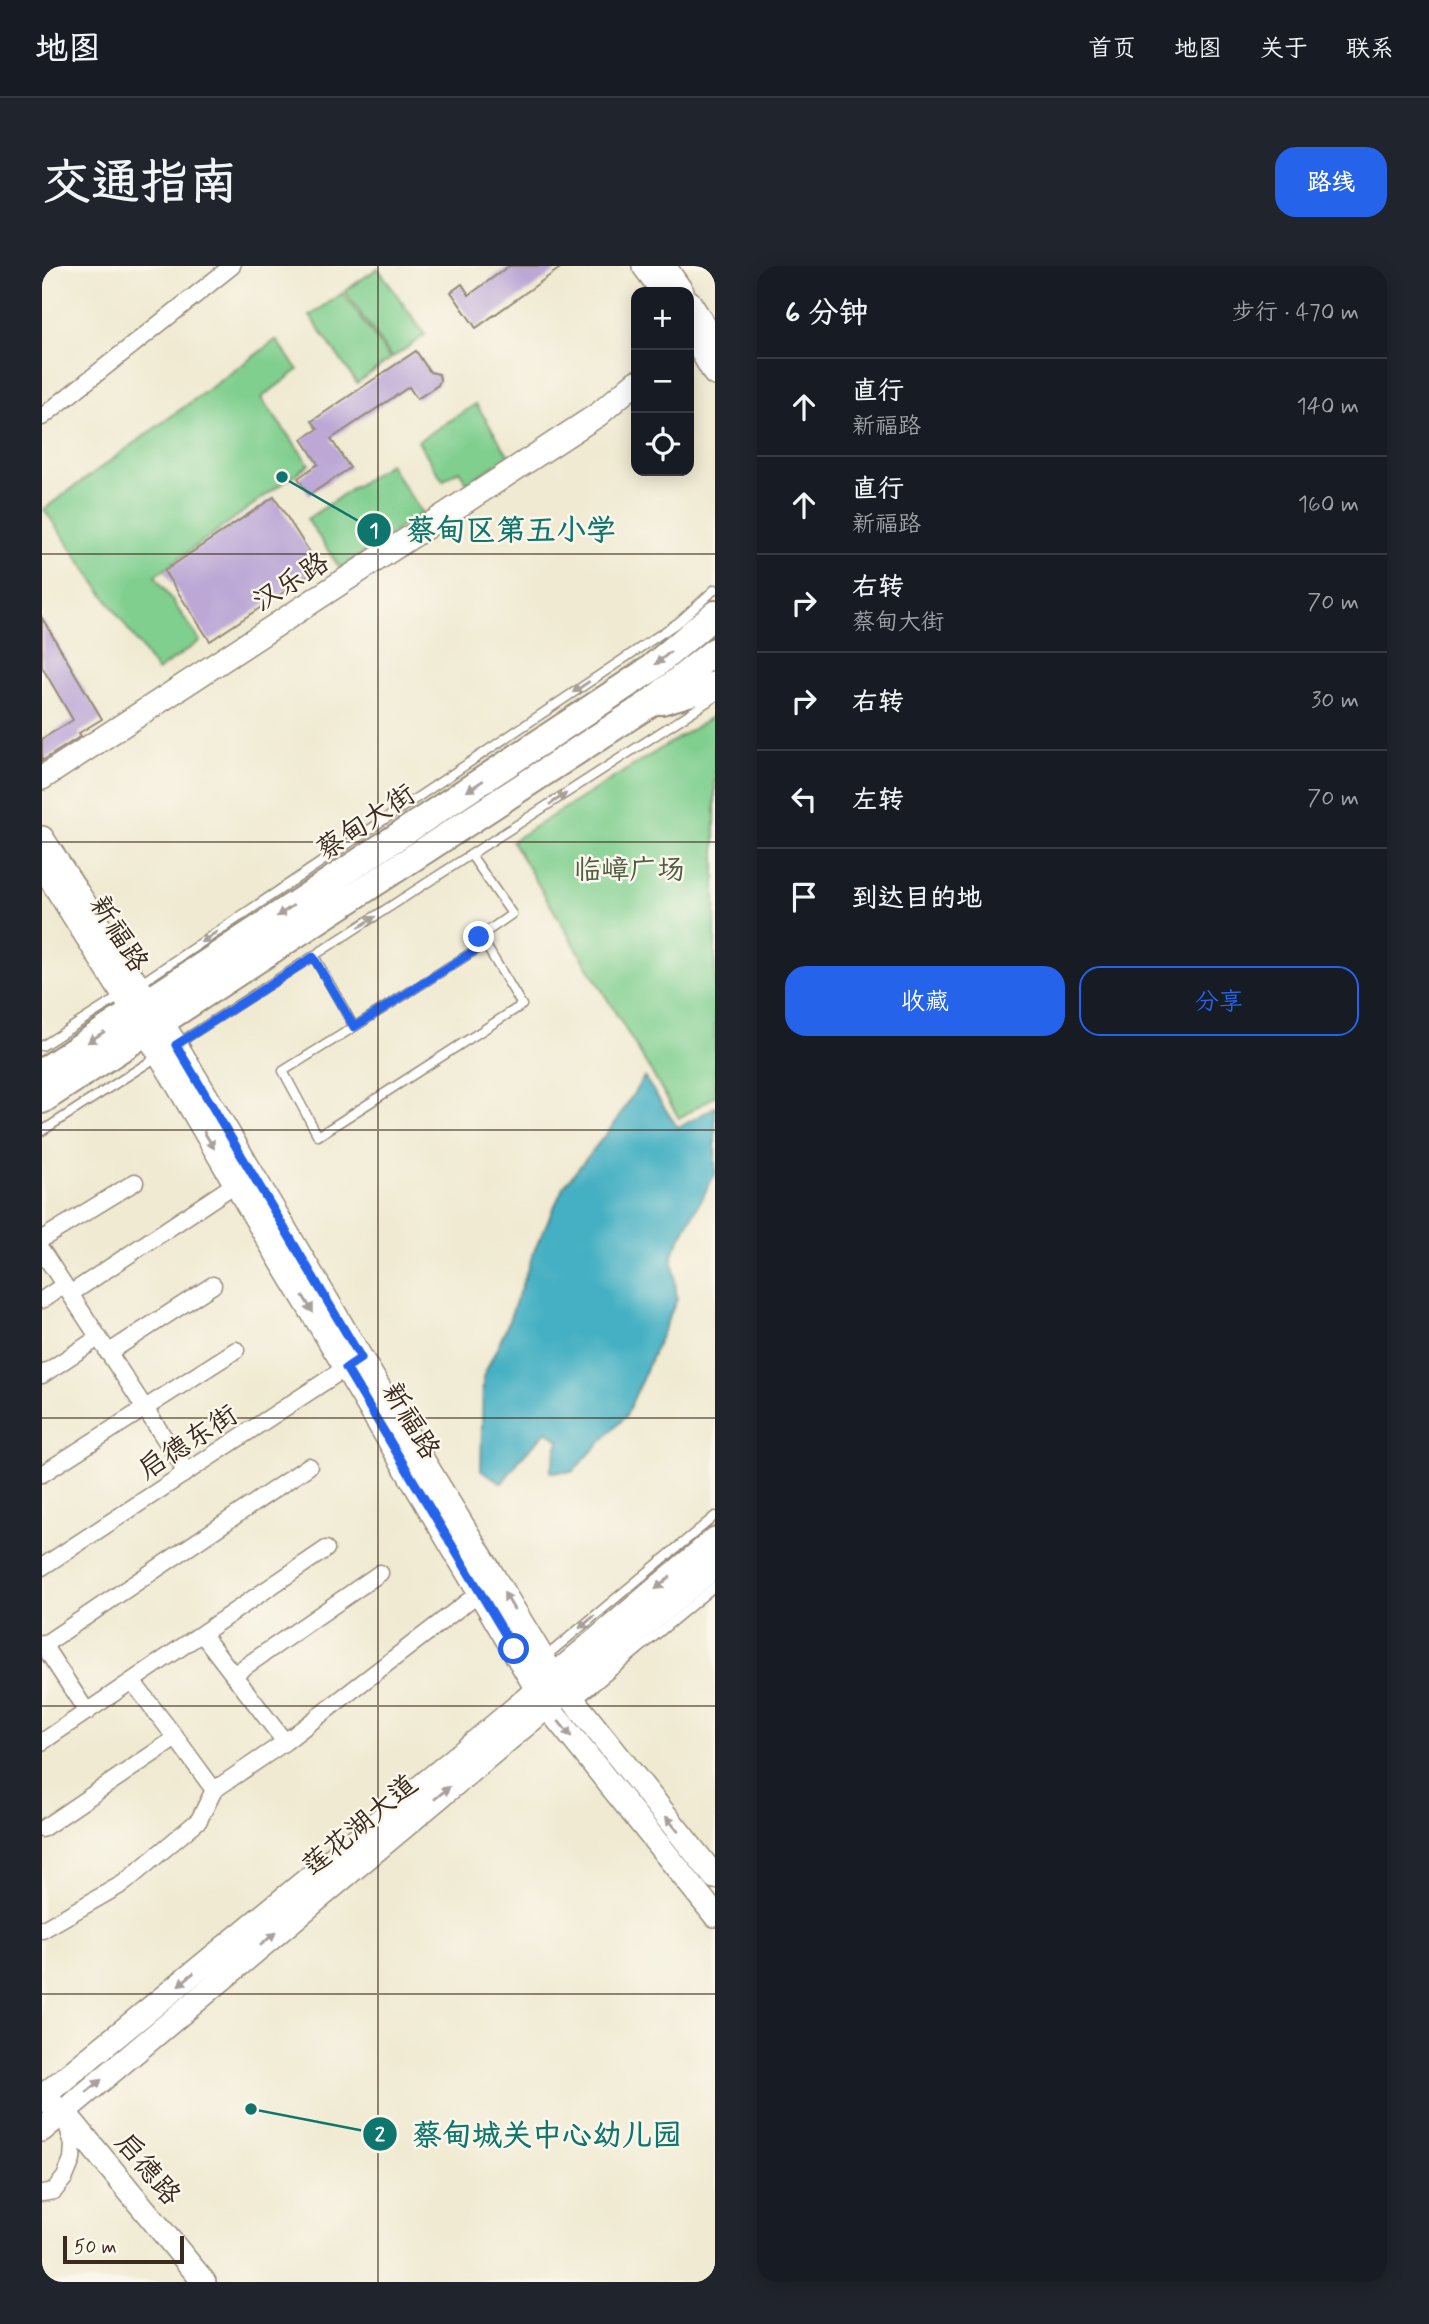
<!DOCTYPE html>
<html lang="zh">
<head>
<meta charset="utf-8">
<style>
	body { margin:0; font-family:Mynerve,"LXGW WenKai TC",sans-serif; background:#20242c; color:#f1f3f6 }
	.controls { position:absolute; right:21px; top:21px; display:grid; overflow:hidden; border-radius:14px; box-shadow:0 4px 18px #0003 }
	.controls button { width:63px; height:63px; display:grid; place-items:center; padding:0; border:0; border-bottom:2px solid #363941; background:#171b24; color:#f1f3f6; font:35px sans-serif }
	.scale { position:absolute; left:21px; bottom:18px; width:121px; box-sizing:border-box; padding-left:7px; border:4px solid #3b2a1e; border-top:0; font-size:19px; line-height:24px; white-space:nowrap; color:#3b2a1e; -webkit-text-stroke:5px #fbf7ec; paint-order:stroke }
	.stop { position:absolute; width:21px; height:21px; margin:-16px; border:5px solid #2563eb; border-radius:50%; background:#fff }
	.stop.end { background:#2563eb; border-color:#fff; box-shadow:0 2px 7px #0008 }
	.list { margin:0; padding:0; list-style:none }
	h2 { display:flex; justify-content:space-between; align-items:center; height:91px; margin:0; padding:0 28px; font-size:30px }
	h2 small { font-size:23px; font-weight:400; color:#9ea1a6 }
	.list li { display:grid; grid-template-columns:46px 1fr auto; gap:21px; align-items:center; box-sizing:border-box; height:98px; padding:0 28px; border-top:2px solid #363941 }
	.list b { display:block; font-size:26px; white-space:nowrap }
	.list p { margin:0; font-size:23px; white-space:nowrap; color:#9ea1a6 }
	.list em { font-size:23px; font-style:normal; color:#9ea1a6 }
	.actions { display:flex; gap:14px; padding:21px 28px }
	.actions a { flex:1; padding:16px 0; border:2px solid #2563eb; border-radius:21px; text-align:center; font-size:24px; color:#2563eb }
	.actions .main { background:#2563eb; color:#fff }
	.icon { flex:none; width:38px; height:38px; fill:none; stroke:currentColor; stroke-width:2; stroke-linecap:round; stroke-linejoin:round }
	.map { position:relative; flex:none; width:673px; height:2016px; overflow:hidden; border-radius:21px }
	header { display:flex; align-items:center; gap:42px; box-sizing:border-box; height:98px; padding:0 35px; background:#171b24; border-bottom:2px solid #363941 }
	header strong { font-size:33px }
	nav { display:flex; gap:38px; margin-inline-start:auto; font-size:24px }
	.intro { display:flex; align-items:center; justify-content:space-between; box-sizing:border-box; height:168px; padding:0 42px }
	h1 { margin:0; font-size:49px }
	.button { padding:18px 32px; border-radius:21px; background:#2563eb; color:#fff; font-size:24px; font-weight:700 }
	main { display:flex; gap:42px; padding:0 42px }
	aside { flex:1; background:#171b24; border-radius:21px; box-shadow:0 4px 18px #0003 }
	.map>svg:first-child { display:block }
</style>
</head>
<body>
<header>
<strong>地图</strong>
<nav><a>首页</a><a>地图</a><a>关于</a><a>联系</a></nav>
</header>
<div class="intro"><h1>交通指南</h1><a class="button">路线</a></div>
<main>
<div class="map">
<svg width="673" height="2016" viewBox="0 0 673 2016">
	<rect width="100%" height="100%" fill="#fbf7ec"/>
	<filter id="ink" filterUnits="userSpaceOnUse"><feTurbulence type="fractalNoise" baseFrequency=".0143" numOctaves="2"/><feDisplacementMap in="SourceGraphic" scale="14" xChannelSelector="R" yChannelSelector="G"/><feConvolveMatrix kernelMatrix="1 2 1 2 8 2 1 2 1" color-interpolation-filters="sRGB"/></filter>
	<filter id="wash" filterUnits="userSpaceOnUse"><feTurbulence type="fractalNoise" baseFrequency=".00686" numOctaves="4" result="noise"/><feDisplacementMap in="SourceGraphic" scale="28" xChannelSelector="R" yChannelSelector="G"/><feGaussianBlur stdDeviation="1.57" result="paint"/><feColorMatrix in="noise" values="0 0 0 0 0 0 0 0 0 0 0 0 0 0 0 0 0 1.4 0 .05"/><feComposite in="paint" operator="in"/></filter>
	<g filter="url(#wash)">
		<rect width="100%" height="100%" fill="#f0ead2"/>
		<path fill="#80cf8f" stroke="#5e7c56" stroke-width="2" d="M336,2l47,67 -33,23 -47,-67z
			M301,27l47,66 -33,24 -47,-67z
			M234,74l22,30 -37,28 48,66 -154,112 45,65 -43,30 -113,-162z
			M434,138l33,52 -42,27 -8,-13 -16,11 -25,-40z
			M347,198l33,49 -82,55 -33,-49z
			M673,449v381l-36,22 -167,-277z"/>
		<path fill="#45b0c3" stroke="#406d70" stroke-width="2" d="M602,811l34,51 37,-21v67l-43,80 5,45 -51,117 -54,56h-22l9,-32 -12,-9 -23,23 -22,29 -21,-13 2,-93 22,-46 30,-82 29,-63 51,-63z"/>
		<g id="blocks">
			<path fill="#bca7d5" d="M467,0h54l-87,62 -25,-36 11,-8 7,11z
				M374,85l14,21 9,2 1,6 -2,5 -21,14 -8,-12 -78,52 19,29 -41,27 -11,-17 20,-14 -16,-25 16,-10 -6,-8z
				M232,231l46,71 -110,73 -46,-70z
				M0,352l60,101 -23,14 2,3 -39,25v-22l31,-19 -31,-53z"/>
		</g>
	</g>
	<g filter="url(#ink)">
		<use href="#blocks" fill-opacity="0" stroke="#968a78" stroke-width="2"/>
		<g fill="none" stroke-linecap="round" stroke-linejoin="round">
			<defs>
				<path id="lane" d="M429,589l41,59 -33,23 6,7
					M272,690l40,71 131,-83 37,61 -204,131 -35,-65 71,-44
					M99,717l539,-362 35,-32
					M135,778l538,-347
					M0,780l79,-50
					M0,865l115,-74
					M503,1391l170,-141
					M535,1435l138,-115"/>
				<path id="street" d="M0,151l190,-151
					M0,973l93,-57
					M0,985l140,214 1,10
					M28,1028l165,-110
					M0,1034l22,-15
					M66,1087l105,-68
					M0,1109l56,-37
					M0,1208l194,-124
					M0,1301l311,-204
					M0,1377l45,69
					M0,1380l267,-180
					M191,1409l147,-102
					M90,1415l44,57
					M0,1476l284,-193
					M243,1476l195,-150
					M0,1563l134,-91 38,52
					M0,1664l82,-47 75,-63 15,-30 71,-48 -83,-108
					M0,1927l12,-2 11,-14 7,-17 1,-16 -8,-26"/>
				<path id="secondary" d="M602,0l19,26
					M622,0l18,26
					M647,36l26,41
					M647,64l26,44
					M0,512l557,-364 37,-32
					M0,572l134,207 185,313 192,317 162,202
					M0,599l104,166 126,215 74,122 201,338 168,209
					M0,1831l437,-358 236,-200
					M9,1838l13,8 140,170
					M0,1864l673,-564"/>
				<path id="primary" d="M619,435l54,-16
					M0,806l607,-402 66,-56
					M0,834l607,-396 66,-53"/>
			</defs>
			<use href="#lane" stroke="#968a78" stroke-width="11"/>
			<use href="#street" stroke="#968a78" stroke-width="19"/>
			<use href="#secondary" stroke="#968a78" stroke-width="26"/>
			<use href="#primary" stroke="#968a78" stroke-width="30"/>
			<use href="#lane" stroke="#fff" stroke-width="8"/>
			<use href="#street" stroke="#fff" stroke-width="16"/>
			<use href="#secondary" stroke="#fff" stroke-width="23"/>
			<use href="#primary" stroke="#fff" stroke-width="26"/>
		</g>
		<defs><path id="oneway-solid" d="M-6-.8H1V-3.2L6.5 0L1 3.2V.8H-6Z" transform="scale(1.75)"/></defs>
		<g fill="#a79f9a">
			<use href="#oneway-solid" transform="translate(621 392) rotate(140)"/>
			<use href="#oneway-solid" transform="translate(539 421) rotate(146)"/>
			<use href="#oneway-solid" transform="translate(433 520) rotate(146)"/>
			<use href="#oneway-solid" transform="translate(516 533) rotate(-33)"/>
			<use href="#oneway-solid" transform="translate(243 645) rotate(146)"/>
			<use href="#oneway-solid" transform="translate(325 656) rotate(-33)"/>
			<use href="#oneway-solid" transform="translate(167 671) rotate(146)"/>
			<use href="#oneway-solid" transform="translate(54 771) rotate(147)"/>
			<use href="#oneway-solid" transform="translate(167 874) rotate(59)"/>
			<use href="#oneway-solid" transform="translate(266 1038) rotate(59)"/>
			<use href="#oneway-solid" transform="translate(621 1317) rotate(140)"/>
			<use href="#oneway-solid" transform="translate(467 1335) rotate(-121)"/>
			<use href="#oneway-solid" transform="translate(545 1356) rotate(140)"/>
			<use href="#oneway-solid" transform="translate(523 1463) rotate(51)"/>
			<use href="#oneway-solid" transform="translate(400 1527) rotate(-40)"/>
			<use href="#oneway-solid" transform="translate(630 1558) rotate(-129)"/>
			<use href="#oneway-solid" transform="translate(226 1673) rotate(-40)"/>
			<use href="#oneway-solid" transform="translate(144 1713) rotate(141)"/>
			<use href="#oneway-solid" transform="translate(52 1820) rotate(-40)"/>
		</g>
	</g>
	<g fill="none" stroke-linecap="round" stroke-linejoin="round" filter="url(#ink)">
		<path stroke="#2563eb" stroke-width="9" d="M437,671l6,7 -131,83 -41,-70 -137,88 185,313 -15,10 168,281"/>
	</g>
	<path fill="none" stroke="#3b2a1e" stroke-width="2" stroke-opacity="0.55" d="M336,0v2016M0,288h673M0,576h673M0,864h673M0,1152h673M0,1440h673M0,1728h673"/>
	<g text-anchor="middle" stroke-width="5" stroke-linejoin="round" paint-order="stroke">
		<g font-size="28" fill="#3b2a1e" stroke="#fbf7ec">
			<text transform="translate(248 315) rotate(-33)" y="10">汉乐路</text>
			<text transform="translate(323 555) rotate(-34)" y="10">蔡甸大街</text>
			<text transform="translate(78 667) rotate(58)" y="10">新福路</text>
			<text transform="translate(370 1154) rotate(59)" y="10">新福路</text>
			<text transform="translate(145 1175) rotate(-33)" y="10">启德东街</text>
			<text transform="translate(317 1558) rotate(-40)" y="10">莲花湖大道</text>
			<text transform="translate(107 1902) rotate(50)" y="10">启德路</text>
		</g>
		<g font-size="28" fill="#505c40" stroke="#fbf7ec">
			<text x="587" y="613">临嶂广场</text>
		</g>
	</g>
	<path fill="none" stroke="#0f766e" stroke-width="2.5" d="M240 211L332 264M209 1843L338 1868"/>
	<g fill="#0f766e" stroke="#fbf7ec" stroke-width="2.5">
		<circle cx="240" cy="211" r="7"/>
		<circle cx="209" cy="1843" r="7"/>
		<circle cx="332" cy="264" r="18"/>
		<circle cx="338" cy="1868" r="18"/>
	</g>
	<g font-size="21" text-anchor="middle" font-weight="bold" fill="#fff">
		<text x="332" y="271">1</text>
		<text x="338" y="1875">2</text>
	</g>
	<g font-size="30" text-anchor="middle" font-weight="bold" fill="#0f766e" stroke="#fbf7ec" stroke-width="5" stroke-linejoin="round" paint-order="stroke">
		<text x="469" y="274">蔡甸区第五小学</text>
		<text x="505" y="1879">蔡甸城关中心幼儿园</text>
	</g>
</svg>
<div class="controls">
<button>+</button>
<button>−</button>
<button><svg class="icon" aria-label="locate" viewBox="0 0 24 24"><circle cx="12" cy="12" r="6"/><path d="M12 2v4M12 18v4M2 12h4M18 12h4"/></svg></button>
</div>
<div class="scale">50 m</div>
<div class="stop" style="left:472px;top:1383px"></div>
<div class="stop end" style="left:437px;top:671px"></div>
</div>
<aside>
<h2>6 分钟<small>步行 · 470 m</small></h2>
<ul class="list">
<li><svg class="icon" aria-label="ahead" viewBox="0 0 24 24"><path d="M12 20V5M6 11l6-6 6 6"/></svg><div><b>直行</b><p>新福路</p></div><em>140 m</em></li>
<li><svg class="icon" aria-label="ahead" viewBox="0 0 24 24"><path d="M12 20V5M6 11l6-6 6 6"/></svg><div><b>直行</b><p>新福路</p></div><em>160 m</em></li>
<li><svg class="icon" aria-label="right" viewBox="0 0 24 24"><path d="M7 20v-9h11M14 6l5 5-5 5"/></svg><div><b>右转</b><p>蔡甸大街</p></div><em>70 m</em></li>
<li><svg class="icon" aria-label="right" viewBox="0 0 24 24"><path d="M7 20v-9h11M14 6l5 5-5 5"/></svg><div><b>右转</b></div><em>30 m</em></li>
<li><svg class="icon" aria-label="left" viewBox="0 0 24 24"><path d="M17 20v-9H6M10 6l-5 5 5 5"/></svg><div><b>左转</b></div><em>70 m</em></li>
<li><svg class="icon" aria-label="arrive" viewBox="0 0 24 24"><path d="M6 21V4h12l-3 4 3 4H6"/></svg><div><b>到达目的地</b></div></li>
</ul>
<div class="actions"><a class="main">收藏</a><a>分享</a></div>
</aside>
</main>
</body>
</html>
